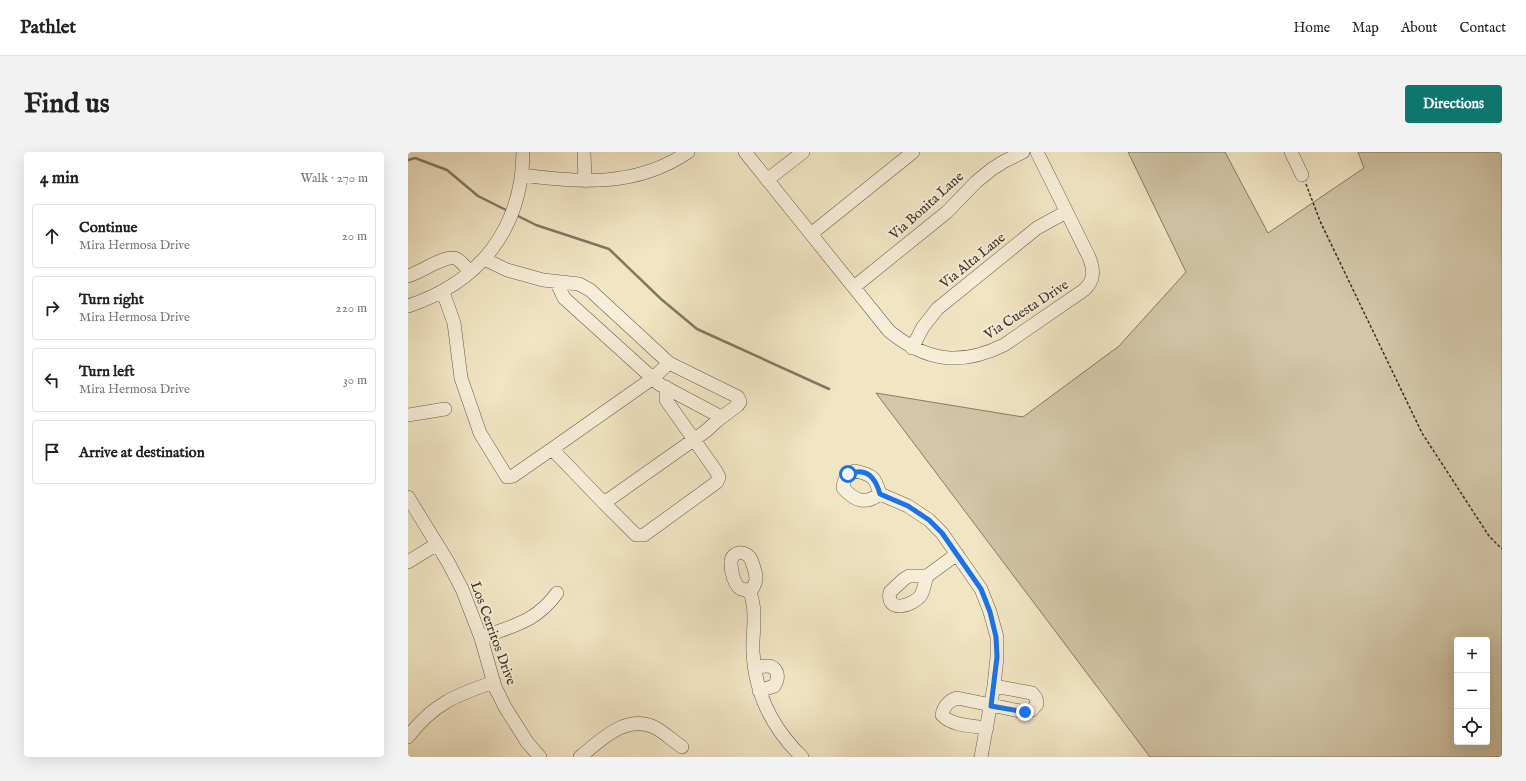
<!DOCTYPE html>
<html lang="en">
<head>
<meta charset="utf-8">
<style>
	body { margin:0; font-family:"IM FELL English",serif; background:#f2f2f2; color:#202124 }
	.controls { position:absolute; right:12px; bottom:12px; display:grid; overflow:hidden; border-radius:4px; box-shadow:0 4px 16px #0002 }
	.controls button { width:36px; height:36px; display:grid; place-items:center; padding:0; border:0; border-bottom:1px solid #e0e0e0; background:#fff; color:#202124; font:20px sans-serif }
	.stop { position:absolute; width:12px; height:12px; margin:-9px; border:3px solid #1a73e8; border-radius:50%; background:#fff }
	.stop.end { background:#1a73e8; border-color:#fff; box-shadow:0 1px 4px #0008 }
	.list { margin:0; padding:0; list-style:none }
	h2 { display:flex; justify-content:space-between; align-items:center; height:52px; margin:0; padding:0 16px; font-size:17px }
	h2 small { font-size:13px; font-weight:400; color:#757577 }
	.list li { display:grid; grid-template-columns:26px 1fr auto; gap:12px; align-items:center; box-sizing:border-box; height:64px; margin:0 8px 8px; padding:0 8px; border:1px solid #e0e0e0; border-radius:4px }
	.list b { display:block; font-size:15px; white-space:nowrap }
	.list p { margin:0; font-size:13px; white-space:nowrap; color:#757577 }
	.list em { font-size:13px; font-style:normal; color:#757577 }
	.icon { flex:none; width:22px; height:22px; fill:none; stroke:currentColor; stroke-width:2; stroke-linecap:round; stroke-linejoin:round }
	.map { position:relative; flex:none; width:1094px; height:605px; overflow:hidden; border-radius:4px }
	header { display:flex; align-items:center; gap:24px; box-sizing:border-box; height:56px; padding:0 20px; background:#fff; border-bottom:1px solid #e0e0e0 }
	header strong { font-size:19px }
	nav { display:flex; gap:22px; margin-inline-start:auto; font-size:14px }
	.intro { display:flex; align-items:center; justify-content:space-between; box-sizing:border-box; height:96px; padding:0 24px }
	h1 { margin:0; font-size:28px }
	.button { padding:10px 18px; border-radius:4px; background:#0f766e; color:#fff; font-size:14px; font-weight:700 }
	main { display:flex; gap:24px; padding:0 24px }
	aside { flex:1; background:#fff; border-radius:4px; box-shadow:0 4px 16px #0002 }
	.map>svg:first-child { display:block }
</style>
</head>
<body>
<header>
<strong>Pathlet</strong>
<nav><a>Home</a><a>Map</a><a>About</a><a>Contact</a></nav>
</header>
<div class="intro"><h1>Find us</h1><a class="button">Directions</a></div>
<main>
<aside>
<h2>4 min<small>Walk · 270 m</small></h2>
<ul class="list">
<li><svg class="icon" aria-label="ahead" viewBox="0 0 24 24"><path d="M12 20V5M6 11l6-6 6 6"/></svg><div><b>Continue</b><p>Mira Hermosa Drive</p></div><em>20 m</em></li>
<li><svg class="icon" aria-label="right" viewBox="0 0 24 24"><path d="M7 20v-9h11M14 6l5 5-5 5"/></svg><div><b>Turn right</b><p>Mira Hermosa Drive</p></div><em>220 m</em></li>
<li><svg class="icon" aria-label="left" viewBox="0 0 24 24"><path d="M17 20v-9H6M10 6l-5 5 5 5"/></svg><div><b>Turn left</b><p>Mira Hermosa Drive</p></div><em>30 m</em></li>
<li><svg class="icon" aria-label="arrive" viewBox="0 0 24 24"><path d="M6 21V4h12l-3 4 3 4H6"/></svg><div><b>Arrive at destination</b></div></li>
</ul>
</aside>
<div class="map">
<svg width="1094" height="605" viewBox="0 0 1094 605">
	<rect width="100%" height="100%" fill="#f2e5c4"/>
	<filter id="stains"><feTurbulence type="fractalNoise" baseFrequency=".005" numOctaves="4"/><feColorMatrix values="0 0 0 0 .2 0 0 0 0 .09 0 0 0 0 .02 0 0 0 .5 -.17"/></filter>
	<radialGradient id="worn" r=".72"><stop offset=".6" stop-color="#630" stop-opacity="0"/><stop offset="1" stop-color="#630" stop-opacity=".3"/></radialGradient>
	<path fill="#d3c6a9" stroke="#867c68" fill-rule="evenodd" d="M720,0h97l43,81 96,-65 -6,-16h144v605h-352l-274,-364 147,24 96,-71 67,-74zM1049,488h30v102h-30z"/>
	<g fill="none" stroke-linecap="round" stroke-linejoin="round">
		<path stroke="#827865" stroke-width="2.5" d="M0,8l7,-2 32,12 31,26 30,15
			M106,62l22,11 73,24 52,50 36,30 132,60"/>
		<defs>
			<path id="minor" d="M176,0l1,29
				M337,0l144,179c38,31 72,35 115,14l80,-55c11,-10 10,-20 5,-33l-52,-105
				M883,0l11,23
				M114,23c59,8 115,12 166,-23
				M359,28l36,-28
				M403,82l102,-82
				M0,124c12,-3 39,-23 49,-17 5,3 9,9 13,13
				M148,129l8,17 95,86 62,33
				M446,135l93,-75 29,-30 16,-13 11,-7 20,-10
				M35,140l11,31 7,55 19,55 27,44 6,-1 39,-27 52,54 102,-72 12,-11 20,-15 2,-3 -2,-5 -69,-34 -79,-73 -11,-6 -36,-4 -36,-10 -23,-11
				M0,154c72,-24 114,-77 115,-154
				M504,196l11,-21 14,-18 100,-81 29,-16
				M0,263l37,-6
				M144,297l101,-71 16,-15
				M447,319c18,4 20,6 25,23 -15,11 -25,7 -37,-6 1,-9 3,-13 12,-17z
				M472,342l28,12 21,14 13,13 39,56 9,23 7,25v20l-3,29 -13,71
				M0,345l40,65 14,27 19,49 14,49 10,20 22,35 13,15
				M196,351l32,32h8l73,-53 2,-5 -3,-6 -50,-71v-13
				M0,410l29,-18
				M501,424h18c-2,6 -3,14 -6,19 -8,11 -35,19 -31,-3l14,-13z
				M519,424l30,-22
				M342,442c1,-4 4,-7 5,-11 3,-7 -1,-14 -3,-21 -4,-13 -22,-12 -21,2 0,7 3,21 10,25 2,1 4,0 6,1 4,2 5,9 6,14 3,16 -1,32 0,48 2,42 19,76 49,105
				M73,486c32,-13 54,-15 76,-45
				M346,515c4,0 9,-1 13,-1 11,0 13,12 7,20l-15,5
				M579,576c-14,-2 -35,-2 -45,-13 2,-9 6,-14 15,-17l68,14 7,-2 5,-6 -1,-6 -4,-5 -38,-7
				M0,585c25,-33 48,-42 86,-55
				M172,605c20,-16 45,-43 74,-30 10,5 19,14 28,20"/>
		</defs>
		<use href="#minor" stroke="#675e4e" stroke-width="14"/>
		<path stroke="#393127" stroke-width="1.5" stroke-dasharray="3 2" stroke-linecap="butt" d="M898,32l14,37 102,212 67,103 13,13"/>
		<use href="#minor" stroke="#f7eed9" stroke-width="13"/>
	</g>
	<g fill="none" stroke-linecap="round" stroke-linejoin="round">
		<path stroke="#1a73e8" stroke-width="5" d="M440,322c19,-7 27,3 32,20l28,12 21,14 13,13 39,56 9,23 6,25 1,20 -6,49 34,6"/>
	</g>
	<g text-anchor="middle" stroke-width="4" stroke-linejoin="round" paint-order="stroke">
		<g font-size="14" fill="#393127" stroke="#f7eed9">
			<text transform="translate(518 53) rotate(-42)" y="5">Via Bonita Lane</text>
			<text transform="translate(564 108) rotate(-39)" y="5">Via Alta Lane</text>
			<text transform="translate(618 157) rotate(-33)" y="5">Via Cuesta Drive</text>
			<text transform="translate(86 481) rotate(70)" y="5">Los Cerritos Drive</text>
		</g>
	</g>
	<rect width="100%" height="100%" filter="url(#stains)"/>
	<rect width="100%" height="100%" fill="url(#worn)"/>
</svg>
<div class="controls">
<button>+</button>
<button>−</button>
<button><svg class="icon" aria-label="locate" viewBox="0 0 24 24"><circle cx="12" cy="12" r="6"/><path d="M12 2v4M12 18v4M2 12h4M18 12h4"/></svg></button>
</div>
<div class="stop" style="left:440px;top:322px"></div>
<div class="stop end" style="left:617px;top:560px"></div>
</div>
</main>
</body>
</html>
